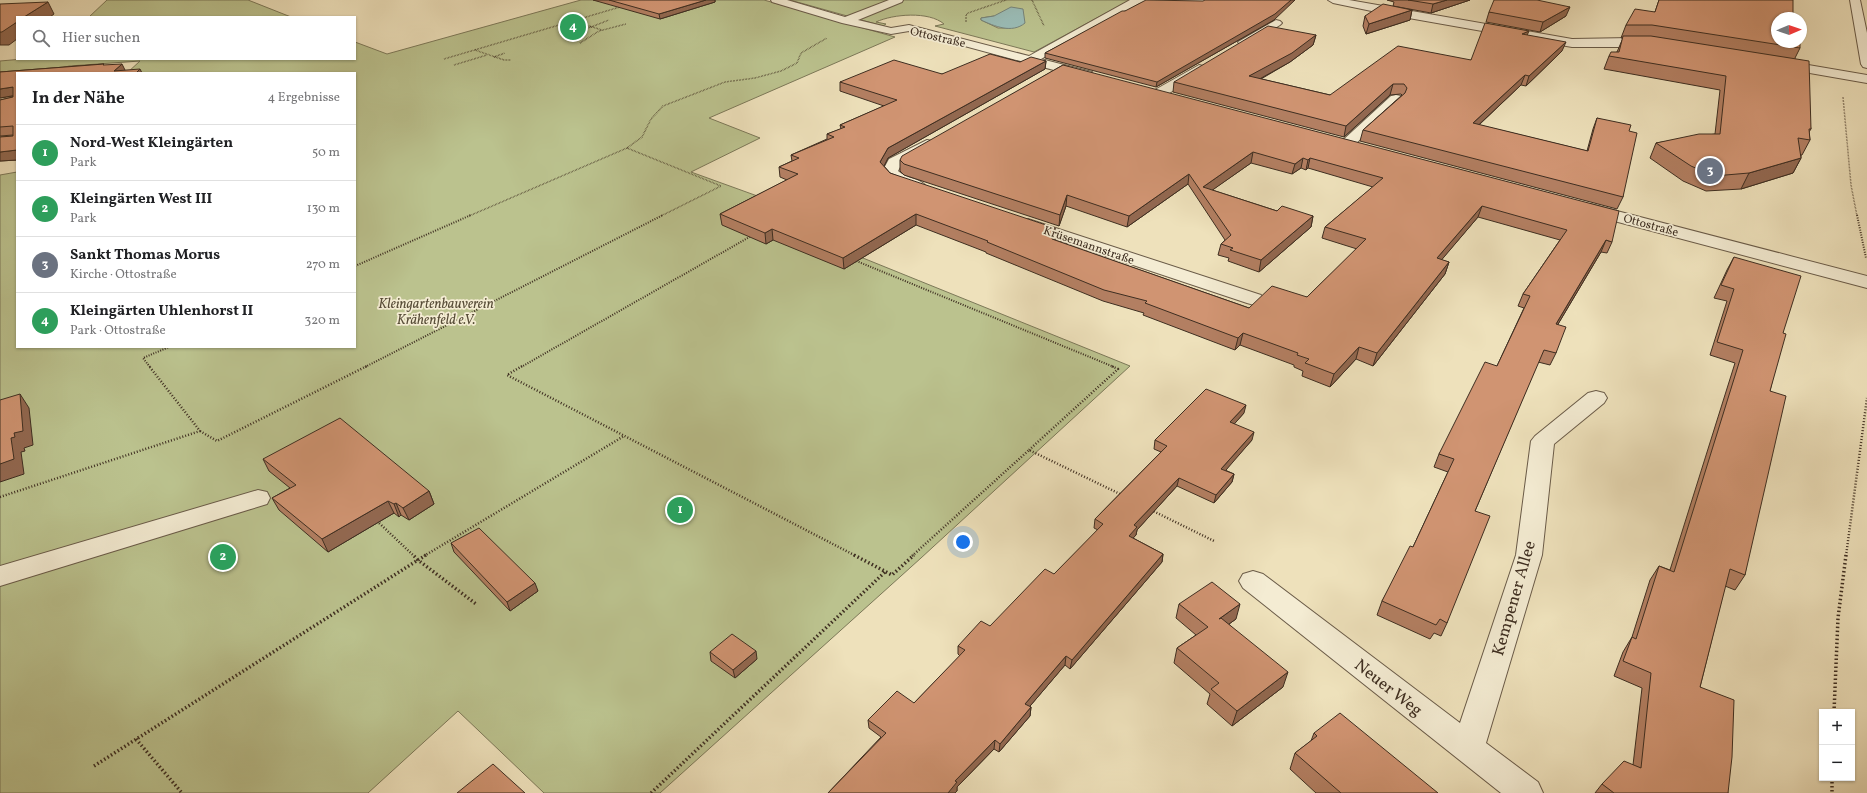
<!DOCTYPE html>
<html lang="de">
<head>
<meta charset="utf-8">
<style>
	body { margin:0; font-family:Vollkorn,serif; background:#f2f2f2; color:#202124 }
	.controls { position:absolute; right:12px; bottom:12px; display:grid; overflow:hidden; border-radius:0px; box-shadow:0 1px 3px #0004 }
	.controls button { width:36px; height:36px; display:grid; place-items:center; padding:0; border:0; border-bottom:1px solid #e0e0e0; background:#fff; color:#202124; font:20px sans-serif }
	.compass { position:absolute; left:1771px; top:12px; width:36px; height:36px; border-radius:50%; background:#fff; box-shadow:0 1px 3px #0004; rotate:88deg }
	.you { position:absolute; left:963px; top:542px; width:14px; height:14px; margin:-10px; border:3px solid #fff; border-radius:50%; background:#1a73e8; box-shadow:0 0 0 6px #1a73e833 }
	.badge { display:grid; place-items:center; width:26px; height:26px; border-radius:50%; background:#8f2418; color:#fff; font-size:13px; font-weight:700 }
	.pin { position:absolute; translate:-50% -50%; border:2px solid #fff; box-shadow:0 1px 4px #0006 }
	.list { margin:0; padding:0; list-style:none }
	h2 { display:flex; justify-content:space-between; align-items:center; height:52px; margin:0; padding:0 16px; font-size:17px }
	h2 small { font-size:13px; font-weight:400; color:#757577 }
	.list li { display:grid; grid-template-columns:26px 1fr auto; gap:12px; align-items:center; box-sizing:border-box; height:56px; padding:0 16px; border-top:1px solid #e0e0e0 }
	.list b { display:block; font-size:15px; white-space:nowrap }
	.list p { margin:0; font-size:13px; white-space:nowrap; color:#757577 }
	.list em { font-size:13px; font-style:normal; color:#757577 }
	.icon { flex:none; width:22px; height:22px; fill:none; stroke:currentColor; stroke-width:2; stroke-linecap:round; stroke-linejoin:round }
	.map { position:relative; flex:none; width:1867px; height:793px; overflow:hidden }
	.search { position:absolute; background:#fff; box-shadow:0 1px 3px #0004; left:16px; top:16px; width:340px; height:44px; display:flex; align-items:center; gap:10px; box-sizing:border-box; padding:0 14px; border-radius:0px; color:#757577; font-size:15px }
	.panel { position:absolute; background:#fff; box-shadow:0 1px 3px #0004; left:16px; top:72px; width:340px; height:276px; border-radius:0px }
	.map>svg:first-child { display:block }
</style>
</head>
<body>
<div class="map">
<svg width="1867" height="793" viewBox="0 0 1867 793">
	<rect width="100%" height="100%" fill="#eee1bb"/>
	<filter id="stains"><feTurbulence type="fractalNoise" baseFrequency=".005" numOctaves="4"/><feColorMatrix values="0 0 0 0 .2 0 0 0 0 .09 0 0 0 0 .02 0 0 0 .5 -.17"/></filter>
	<radialGradient id="worn" r=".72"><stop offset=".6" stop-color="#630" stop-opacity="0"/><stop offset="1" stop-color="#630" stop-opacity=".3"/></radialGradient>
	<path fill="#bbc28e" stroke="#7c7858" fill-rule="evenodd" d="M107,0h141l43,17h-202z
		M581,0h183l131,37 -186,81 51,20 -69,34 94,34 -21,12 366,148 -209,192 -261,235h-116l-86,-82 -90,82h-368v-618l17,-3v175h338v-274h-228l13,-12 -71,5 -15,4 -37,3 -17,11v-23l23,-2h332v-17l32,12z
		M790,0h340l-96,52 -99,-26 9,-2c-15,-13 -51,-10 -68,-2l10,2 -3,2zM994,16l16,12h-12l-17,-8v-2z"/>
	<path fill="#9abcb6" stroke="#75837a" d="M1011,7l12,2 2,14c-13,11 -31,3 -44,-3v-2l13,-2z"/>
	<g fill="none" stroke-linecap="round" stroke-linejoin="round">
		<defs>
			<path id="minor" d="M771,0h16l58,17 44,-17h14l-1,2 -44,18 33,8 18,-3 120,31 101,-56h79l-8,5 -61,-2 -99,56 51,13 1,3 -1,3 -5,1 -178,-48 -18,3 -49,-11 -70,-21z
				M1328,0h21l223,39 59,-1 24,2 2,3 -6,4h-79l-186,-33 -53,-11z
				M1850,0h10l7,33v35l-4,-1 -2,-3z
				M1276,20l4,1 2,2 -2,2 -32,20h-8l-2,-3z
				M1779,60l88,15v8l-92,-16 -2,-3 2,-3z
				M1199,65l4,1 2,3 -2,3 -40,25h-10l-2,-3 2,-3z
				M1396,95l5,1 2,3 -2,3 -49,45h-10l-2,-3 2,-3 49,-45z
				M927,140l5,1 2,3 -2,3 -31,18 -3,6c8,8 22,7 28,15l-2,3c-14,4 -34,-5 -42,-17l7,-13z
				M1590,204l277,72v12l-283,-75 -2,-4 2,-4z
				M1028,219l233,76 3,4 -3,4 -7,2 -7,-2 -225,-75 -3,-4 3,-4z
				M1596,391l8,2 3,5 -3,5 -50,41 -12,111 -56,188 52,39 5,11h-42l-258,-205 -4,-7 4,-7 10,-3 10,3 197,149 56,-168 15,-114 4,-5 53,-43z
				M258,490l9,2 3,6 -3,6 -267,82v-20z"/>
		</defs>
		<use href="#minor" stroke="#6a5b48" stroke-width="2"/>
		<path stroke="#3e2e21" stroke-width="1.5" stroke-dasharray="0.5 1" stroke-linecap="butt" d="M1032,0l12,26
			M573,21l29,9
			M966,22v-7l2,-2 38,-13
			M568,35l-3,-2 26,-6 18,-7
			M580,43l19,-12 27,-7
			M475,50l29,10h7
			M494,57l11,-4
			M444,59l176,-52
			M454,65l33,-10
			M1843,97l8,88 6,31
			M627,148l94,38 -60,30
			M469,216l158,-68 15,-11 9,-18 12,-13 62,-24 30,-4 26,-7 16,-8 4,-10 26,-15"/>
		<path stroke="#3e2e21" stroke-width="2" stroke-dasharray="1 1.5" stroke-linecap="butt" d="M1857,215l9,43
			M854,260l260,107
			M355,266l116,-51
			M150,367l-7,-9 26,-11
			M365,367l298,-152
			M521,367l232,-132"/>
		<path stroke="#3e2e21" stroke-width="2.5" stroke-dasharray="1 2" stroke-linecap="butt" d="M522,366l-15,9 349,181
			M200,431l17,10 150,-75
			M1029,450l89,-81 -7,-3
			M0,497l200,-66 -51,-65
			M1151,510l63,31
			M377,521l37,35
			M424,556l200,-120
			M912,556l117,-106 93,45
			M1846,556l21,-158"/>
		<path stroke="#3e2e21" stroke-width="3.5" stroke-dasharray="1.5 2.5" stroke-linecap="butt" d="M426,555l-8,5 58,44
			M854,555l38,20 22,-20
			M1834,712l4,-94 8,-63
			M136,739l46,54
			M94,766l324,-206 -5,-5
			M1832,778v15
			M651,793l234,-221"/>
		<use href="#minor" fill="#f4ecd3" fill-rule="evenodd"/>
	</g>
	<path fill="#b37f62" stroke="#3e2e21" d="M593,0h122v2l-55,17z
		M1387,0h83l-39,13 -38,-7 1,-4z
		M1659,0h134l-16,18 23,30 -5,10 16,71 -2,3 1,8 -8,15h-1v3l-8,15 -52,16 -35,2 -23,-10 -33,-23 6,-15 59,-9 5,-44 -116,-21 5,-13 8,-4 6,-14h-2l5,-13 29,-13z
		M1412,10l-2,10 -44,14 -3,-8 2,-10z
		M1125,11l149,9 -118,67 -111,-29v-5z
		M1489,12l77,4 -26,16 -54,-10z
		M1316,35l-3,10 -23,17 -29,17 69,16 141,-35 56,-25 35,16 -36,35 -5,-1 -42,40 108,26 6,-22 4,-11 32,13 -6,66 -6,12 -257,-68 3,-11 39,-35 -1,-1 -11,1 -46,42 -171,-45 1,-10z
		M1046,61l-1,8 -157,89 -4,8 6,7 164,67 195,68 58,-11 50,-48 -35,-11 3,-11 48,-40 -65,-19 -2,2 -5,-2 -9,6 -41,-11 -39,27 65,21 36,5 -2,11 -52,45 -31,-11 1,-3 -11,-3 3,-11 4,-4 -37,-56 -61,43 -61,-21 -7,20 -155,-51 -4,-4v-11l163,-95 549,177 -5,11 -6,-1 -43,72 -2,29 -6,12 -12,-3 -63,149 -28,112 -6,13 -7,-3 -4,6 -53,-24 5,-14 31,-54 35,-75 -14,-5 5,-13 58,-88 27,-58 -6,-2 5,-12 37,-54 -82,-23 -37,43 8,2 -4,12 -72,92 -17,-7 -26,28 -28,-11 1,-5 -9,-4v-2l-54,-20 -5,5 -92,-35 1,-2 -41,-12 -117,-48v-1l-70,-27 -72,44 -71,-29 -7,4 -44,-19 -2,-11 67,-34 -7,-3 -1,-10 13,-6 -1,-6 36,-16v-5l14,-5 -1,-4 44,-19 -44,-15v-9l102,-8 78,-12z
		M104,64l-87,96 -17,1v-24l13,-1v-1l-13,1v-36l13,-3v-1l-13,2v-26z
		M1734,257l49,76 -13,58 -25,184 -10,15 -10,-4 -25,101 28,106h-133l7,-9 31,-19 9,-77 -28,-12 9,-24 9,-15 18,-57 9,-14 11,4 65,-207 -25,-8 17,-54 -13,-3 13,-28z
		M1244,413l-10,11 18,16 -27,30 9,4 -2,8 -18,21 -37,-17 -40,44 -1,5 -3,3 30,16 -1,8 -92,107 -5,-4 -35,41 1,1 -1,9 -31,36 -5,-3 -37,38v4l-2,2h-127l53,-56 -12,-9 -1,-8 46,-17 46,-47 -2,-2v-8l32,-20 64,-52 44,-44 -4,-2 1,-9 66,-67 -7,-3 1,-9z
		M263,459l166,32 5,13 -25,16 -8,-5 -2,2 -5,-4 -66,39 -49,-42 -7,-12 18,-10 -21,-17z
		M451,543l87,48 -28,20 -56,-59z
		M1179,604l57,15 -7,5 54,63 -51,39 -25,-22 3,-10 -36,-31 3,-15 19,-13 -20,-17z
		M710,652l47,7 -22,19 -24,-17z
		M1314,733l124,60h-122l-26,-24 5,-16 16,-12z"/>
	<path fill="#926850" stroke="#3e2e21" d="M706,0h9v2l-55,17 -1,-5z
		M1291,0h4l-21,20 -118,67 1,-5z
		M1447,0h23l-39,13 2,-9z
		M48,2l6,12 -4,3h-26z
		M1570,7l-4,9 -26,16 3,-10z
		M1412,10l-2,10 -44,14 3,-10z
		M17,22v17l-8,6h-9v-13z
		M1529,31l-4,9 -3,-6z
		M1316,35l-3,10 -23,17 -43,24 2,-10z
		M1566,42l-4,9 -36,35 3,-10z
		M1046,61l-1,8 -157,89 -7,14 -1,-10 8,-14z
		M122,64l4,8 -12,-1z
		M140,69l2,4h-6z
		M1525,75l-4,10 -52,49 4,-11z
		M1393,84l-3,11 -46,42 2,-11z
		M13,87l4,8 -17,3v-9z
		M17,150v10l-17,1v-9z
		M1253,152l-2,11 -47,33 -1,-9z
		M1303,158l-2,10 -9,6 3,-10z
		M1310,158l-2,10 -2,2 2,-10z
		M1801,158l-8,15 -52,16 8,-16z
		M1189,174l-1,10 -61,43 2,-11z
		M1067,195l-1,11 -7,20 1,-11z
		M1482,206l-4,11 -45,53 4,-12z
		M916,214v11l-72,44 -1,-11z
		M1313,216l-2,11 -52,45 2,-12z
		M1055,228v11l-4,11 1,-11z
		M772,229l1,11 -7,4 -1,-11z
		M1606,240l-5,12 -50,84 5,-12z
		M1449,262l-4,12 -72,92 4,-13z
		M1243,333l-3,12 -5,5 3,-12z
		M1359,347l-3,12 -26,28 4,-13z
		M20,394l9,14 4,37 -9,3 1,3 -4,1 3,22 -24,8v-18l11,-26 3,-5z
		M1246,405l-2,8 -15,17 1,-8z
		M1254,432l-2,8 -32,37 1,-8z
		M1234,474l-2,8 -18,21 2,-8z
		M1179,478l-2,8 -40,44 -1,5 -9,10 2,-9 5,-11z
		M429,491l5,13 -25,16 -6,-12z
		M388,501l6,12 -66,39 -6,-13z
		M396,503l5,12 -2,2 -5,-13z
		M1163,554l-1,8 -92,107 2,-9z
		M535,583l3,8 -28,20 -3,-9z
		M1240,604l-4,15 -21,15 4,-15z
		M756,651l1,8 -22,19 -2,-8z
		M1066,656l-1,9 -40,47v-8z
		M1288,672l-5,15 -51,39 5,-15z
		M1031,707l-1,9 -31,36 1,-8z
		M995,740l-1,9 -37,38v4l-2,2h-7l7,-12z"/>
	<path fill="#d09472" stroke="#3e2e21" d="M609,0h97l-47,14z
		M1146,0l57,1 2,-1h86l-16,14 -118,68 -112,-29 77,-42h3z
		M1408,0h39l-14,4z
		M1494,0h43l33,7 -27,15 -54,-10z
		M1659,0h134v18h-16v24h23v6l-148,-23h-26l9,-16 20,3z
		M48,2l-24,15h-7v5l-15,10h-2v-28z
		M1383,4l29,6 -43,14 -4,-8z
		M1485,23l44,8 -7,3 44,8 -37,34 -4,-1 -52,48 115,28 9,-33 34,7 -2,6 8,2 -14,64 -260,-67 42,-37 2,-5 -3,-4h-11l-47,42 -172,-44 94,-56 48,9 -24,18 -43,23 81,19 68,-49 73,14z
		M1623,36h28l158,25 2,68h-2l1,11 -12,-2 3,20 -52,15 -35,3 -23,-10 -35,-23 43,-9h21l6,-58 -117,-20 2,-4h8z
		M990,54l30,8 11,-5 15,4 -158,87 -8,14 10,11 165,55 -3,11 197,69 23,-22 35,11 59,-58 -41,-12 58,-49 -73,-20 -2,2 -5,-2 -8,6 -42,-12 -50,35 74,24 5,-5 31,10 -52,44 -31,-10 3,-2 -12,-4 10,-9 -42,-61 -60,42 -62,-21 -7,20 -156,-51 -4,-4 2,-4 161,-91 556,146 -7,31 -6,-2 -50,84 10,3 -10,26 -12,-3 -69,161 15,5 -43,107 -7,-4 -4,6 -54,-24 28,-55 3,1 41,-88 -15,-5 46,-92 12,4 33,-70 -7,-2 44,-64 -85,-24 -45,52 12,4 -72,91 -18,-6 -25,27 -29,-11 4,-4 -12,-4 1,-2 -55,-20 -5,5 -93,-35 2,-2 -43,-11 -117,-48 1,-1 -72,-27 -73,44 -71,-29 -7,4 -45,-19 78,-40 -19,-7 20,-9 -8,-3 43,-18 -7,-3 18,-7 -5,-2 57,-25 -57,-18 54,-22 48,14z
		M104,64l-1,1 19,-1 -8,7 26,-2 -4,4h-119v77l-17,2v-15l13,-1v-10l-13,1v-27l13,-3v-10l-13,2v-17z
		M1734,257l67,19 -18,57 3,1 -16,57 16,5 -41,179 -15,-6 -30,118 34,13 -2,57 -4,36h-114l-12,-9 22,-23 17,7 10,-95 -28,-12 9,-24 4,2 23,-73 15,6 69,-222 -26,-8 17,-53 -13,-4z
		M1206,389l40,16 -16,17 24,10 -33,37 13,5 -18,21 -37,-17 -45,47 3,2 -8,9 34,18 -91,106 -6,-4 -41,48 6,3 -31,37 -5,-4 -40,41 2,1 -9,11h-120l58,-60 -18,-13 29,-29 17,12 51,-53 -7,-4 23,-25 9,5 55,-57 9,5 49,-50 -8,-5 72,-73 -12,-6z
		M20,394l3,37 -9,2 1,4 -4,1 3,21 -14,5v-64z
		M340,418l89,73 -26,17 -7,-5 -2,1 -6,-3 -66,38 -50,-41 24,-13 -33,-26z
		M479,528l56,55 -28,19 -56,-59z
		M1212,582l28,22 -21,15 2,-1 67,54 -51,39 -26,-22 8,-6 -42,-35 31,-21 -29,-23z
		M732,634l24,17 -23,19 -23,-18z
		M1340,713l98,80h-97l-46,-40 22,-17 -3,-3z
		M493,764l32,29h-68z"/>
	<g text-anchor="middle" stroke-width="3.5" stroke-linejoin="round" paint-order="stroke">
		<g font-size="12" fill="#3e2e21" stroke="#f4ecd3">
			<text transform="translate(938 37) rotate(13)" y="4">Ottostraße</text>
			<text transform="translate(1651 225) rotate(15)" y="4">Ottostraße</text>
			<text transform="translate(1089 245) rotate(19)" y="4">Krüsemannstraße</text>
		</g>
		<g font-size="14" font-style="italic" fill="#574c37" stroke="#f4ecd3">
			<text x="436" y="308">Kleingartenbauverein<tspan x="436" dy="16">Krähenfeld e.V.</tspan></text>
		</g>
		<g font-size="17" fill="#3e2e21" stroke="#f4ecd3">
			<text transform="translate(1513 598) rotate(-74)" y="6">Kempener Allee</text>
			<text transform="translate(1389 687) rotate(38)" y="6">Neuer Weg</text>
		</g>
	</g>
	<rect width="100%" height="100%" filter="url(#stains)"/>
	<rect width="100%" height="100%" fill="url(#worn)"/>
</svg>
<div class="controls">
<button>+</button>
<button>−</button>
</div>
<svg class="compass" viewBox="-18 -18 36 36"><path d="M0-13l5 13h-10z" fill="#e53935"/><path d="M0 13l5-13h-10z" fill="#757577"/></svg>
<div class="you"></div>
<div class="pin badge" style="left:680px;top:510px;background:#2e9e5b">1</div>
<div class="pin badge" style="left:223px;top:557px;background:#2e9e5b">2</div>
<div class="pin badge" style="left:1710px;top:171px;background:#6b7280">3</div>
<div class="pin badge" style="left:573px;top:27px;background:#2e9e5b">4</div>
<div class="search"><svg class="icon" aria-label="search" viewBox="0 0 24 24"><circle cx="10" cy="10" r="6"/><path d="M15 15l6 6"/></svg>Hier suchen</div>
<section class="panel">
<h2>In der Nähe<small>4 Ergebnisse</small></h2>
<ul class="list">
<li><span class="badge" style="background:#2e9e5b">1</span><div><b>Nord-West Kleingärten</b><p>Park</p></div><em>50 m</em></li>
<li><span class="badge" style="background:#2e9e5b">2</span><div><b>Kleingärten West III</b><p>Park</p></div><em>130 m</em></li>
<li><span class="badge" style="background:#6b7280">3</span><div><b>Sankt Thomas Morus</b><p>Kirche · Ottostraße</p></div><em>270 m</em></li>
<li><span class="badge" style="background:#2e9e5b">4</span><div><b>Kleingärten Uhlenhorst II</b><p>Park · Ottostraße</p></div><em>320 m</em></li>
</ul>
</section>
</div>
</body>
</html>
